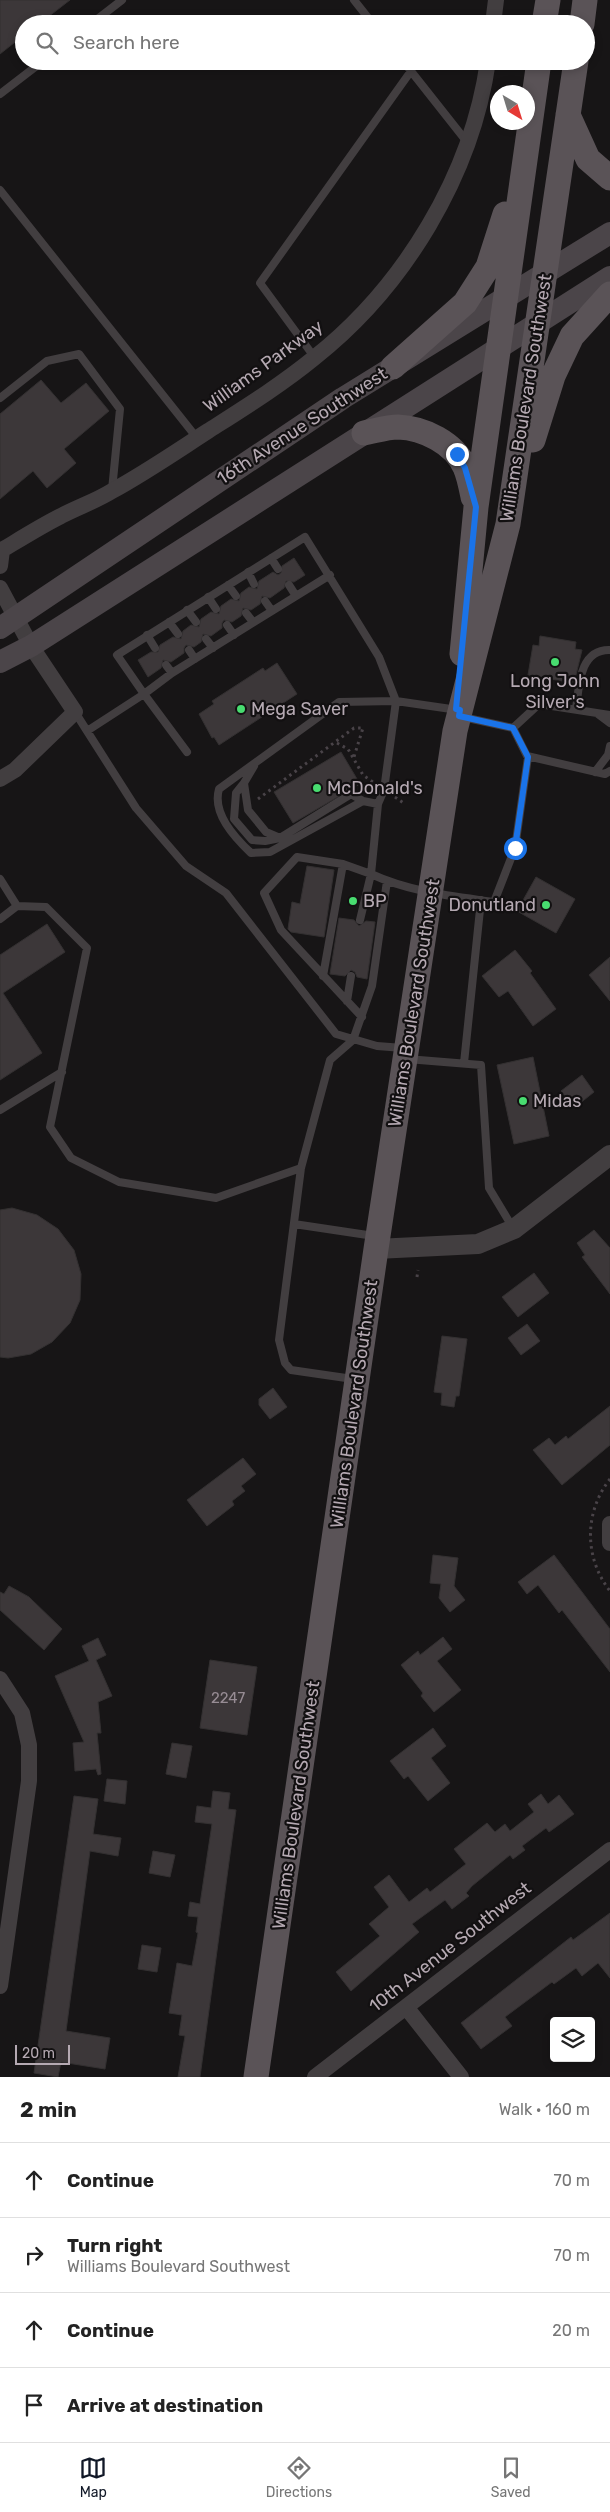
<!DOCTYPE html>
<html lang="en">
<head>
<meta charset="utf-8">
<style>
	body { margin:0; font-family:Rubik,sans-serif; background:#f6f6f6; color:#222 }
	.controls { position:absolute; right:15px; bottom:15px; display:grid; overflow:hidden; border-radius:5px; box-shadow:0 2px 8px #0003 }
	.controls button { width:45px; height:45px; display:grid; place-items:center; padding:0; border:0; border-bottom:1px solid #e0e0e0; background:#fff; color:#222; font:25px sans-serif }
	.compass { position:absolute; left:490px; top:85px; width:45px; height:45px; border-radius:50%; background:#fff; box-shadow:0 2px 8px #0003; rotate:142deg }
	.scale { position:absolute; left:15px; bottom:12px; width:55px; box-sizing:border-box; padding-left:5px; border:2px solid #b5a9b2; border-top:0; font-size:14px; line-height:18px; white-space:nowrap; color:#b5a9b2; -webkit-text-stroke:4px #121011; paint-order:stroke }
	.stop { position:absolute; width:15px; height:15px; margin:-11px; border:4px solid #1a73e8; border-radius:50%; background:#fff }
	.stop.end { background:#1a73e8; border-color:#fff; box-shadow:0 1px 5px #0008 }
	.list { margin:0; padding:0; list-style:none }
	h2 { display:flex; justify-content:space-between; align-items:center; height:65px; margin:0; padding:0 20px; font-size:21px }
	h2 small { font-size:16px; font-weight:400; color:#767676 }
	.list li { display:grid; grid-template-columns:32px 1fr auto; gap:15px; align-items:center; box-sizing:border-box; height:75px; padding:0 20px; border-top:1px solid #e0e0e0 }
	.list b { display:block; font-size:19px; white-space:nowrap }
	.list p { margin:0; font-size:16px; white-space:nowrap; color:#767676 }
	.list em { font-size:16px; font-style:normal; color:#767676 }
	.icon { flex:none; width:28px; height:28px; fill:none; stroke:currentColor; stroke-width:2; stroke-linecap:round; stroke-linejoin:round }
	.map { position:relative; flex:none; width:610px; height:2077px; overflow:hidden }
	.search { position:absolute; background:#fff; box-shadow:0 2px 8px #0003; left:15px; right:15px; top:15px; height:55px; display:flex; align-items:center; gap:12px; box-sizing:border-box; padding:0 18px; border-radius:28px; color:#767676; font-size:19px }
	.sheet { height:365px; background:#fff }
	nav { display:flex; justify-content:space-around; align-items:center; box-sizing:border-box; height:70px; border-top:1px solid #e0e0e0; background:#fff; font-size:14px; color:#767676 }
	nav a { display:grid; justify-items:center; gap:2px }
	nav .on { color:#111827 }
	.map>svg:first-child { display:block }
</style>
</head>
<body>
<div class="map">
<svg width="610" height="2077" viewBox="0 0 610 2077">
	<rect width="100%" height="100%" fill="#171516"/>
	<path fill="#3c3739" stroke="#333031" d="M0,0h70l-31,24h-15v11l-24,19z
		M41,380l20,23 25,-20 23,28 -45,38 12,14 -29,25 -14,-17 -33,28v-85z
		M294,558l11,17 -11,7 -8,-1 -2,7 -14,10 -8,-2 -2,8 -9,6 -8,-2 -2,8 -9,6 -8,-2 -2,3v5l-11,8 -8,-2 -2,8 -7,5 -8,-2 -2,3v5l-13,9 -8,-2 -2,8 -13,9 -10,-17 13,-8h7l2,-7 13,-8 8,2 2,-8 8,-6 8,2 2,-8 10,-7 8,2 2,-8 10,-7 8,2 2,-8 8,-6 8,2 2,-8 14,-9 5,3 3,-2 1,-7z
		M540,636l36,6 -1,7 7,1 -8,33 -46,-8 5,-30 6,1z
		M277,663l20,31 -78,51 -5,-8 -2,1 -13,-24 15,-10 -2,-3 51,-33 2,3z
		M341,752l19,32 -67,39 -19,-31z
		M307,866l27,4 -10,67 -33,-5 -3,-3 4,-27 8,2z
		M536,877l39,22 -19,34 -39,-22z
		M339,918l15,2 5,6 7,-5 9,1 -8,57 -10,-2 -2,-5 -4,-2 -6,6 -15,-2z
		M47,924l18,28 -62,41 39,60 -42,27v-125z
		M515,950l17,21 -2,2 26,36 -23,17 -25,-35 -9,6 -17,-21z
		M610,957v44l-21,-26z
		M533,1057l16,79 -35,8 -17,-79z
		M582,1075l12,17 -20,16 -13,-17z
		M12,1208l25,7 21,14 16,21 7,24 -1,26 -10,23 -18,19 -21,12 -23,4 -8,-1v-147z
		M594,1230l16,18v46l-28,-37 3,-2 -8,-12z
		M534,1273l15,20 -31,24 -16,-20z
		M527,1324l13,17 -19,14 -13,-17z
		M442,1336l25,3 -8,57h-3l-2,11 -13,-2 1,-12 -8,-1z
		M273,1388l14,19 -17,12 -11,-14v-6z
		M610,1406v39l-48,40 -29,-35 16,-12 6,7 11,-9 2,3z
		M243,1458l13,16 -15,12 4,5 -13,10 2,4 -27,21 -20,-26z
		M433,1555l25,3 -4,28 11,14 -15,12 -11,-14 2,-14 -11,-1z
		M554,1555l56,74v43l-48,-62 -3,3 -21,-28 -11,9 -9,-12z
		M9,1586l20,11 33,32 -18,21 -44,-40v-18l4,2z
		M443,1637l9,12 -15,12 24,29 -27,22 -13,-16 2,-3 -22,-28 17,-14 2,4z
		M98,1638l8,17 -10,5 16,36 -14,6 3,31h-4l4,41 -3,1 -2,-6 -21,2 -2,-28 11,-1 -29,-66 34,-15 -7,-15z
		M210,1660l47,7 -10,68 -47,-7z
		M433,1728l13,18 -15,12 19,25 -22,18 -20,-25 -4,3 -14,-18z
		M172,1743l20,3 -6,32 -20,-4z
		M107,1779l20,2 -2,23 -21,-3z
		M213,1791l17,2 -2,16 8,1 -36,267h-22l7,-41 -6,-1 3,-20 -13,-2 8,-50 15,3 6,-33 -2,-1 2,-15 -10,-1 2,-14 10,2 12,-80 -17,-2 2,-16 14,2z
		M541,1794l7,10 11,-9 15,19 -25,18 -3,-4 -24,18 3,4 -12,9 -3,-4 -38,31 -6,7 3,3 -17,13 -7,-9 -33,24 7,8 -68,59 -15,-19 44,-36 -11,-12 20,-17 -15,-20 15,-12 20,27 18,-14 3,4 36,-28 -12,-15 33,-26 8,9 10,-8 5,7 24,-19 -6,-8z
		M74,1796l24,3 -5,35 28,4 -3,18 -28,-5 -24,180 44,7 -5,31 -44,-7 -3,15 -24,-4z
		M153,1851l22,4 -5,22 -21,-4z
		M610,1913v65l-12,-15 -16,13 -6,-8 -22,16 -2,-2 -47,35 7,9 -31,23 -20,-26 110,-86 2,3z
		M142,1945l19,3 -4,24 -19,-3z"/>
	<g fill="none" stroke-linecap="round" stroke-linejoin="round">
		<path stroke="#494348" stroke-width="3" stroke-dasharray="2.5 4" stroke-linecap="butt" d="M337,743l11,6 15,26 10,7
			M395,797l10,7
			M258,799l96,-71h9l-10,32
			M417,1277l1,-7
			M610,1479c-26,33 -26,79 0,112"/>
		<path stroke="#423e40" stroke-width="8" d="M354,0l19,24
			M91,24l31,-24
			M403,61l64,81
			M0,94l43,-33
			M0,190l197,248
			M315,358l-55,-75 151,-212
			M0,398l47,-37 32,-7 41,55 -8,81
			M271,558l7,11
			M248,572l6,12
			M228,585l8,11
			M289,585l7,11
			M208,597l8,12
			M265,601l7,10
			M187,610l9,12
			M246,613l7,9
			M169,622l9,12
			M227,625l7,10
			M147,635l8,13
			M206,639l7,9
			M189,650l6,9
			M166,665l6,8
			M576,709c3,-22 3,-60 34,-59
			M75,712l12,19
			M598,714l12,9
			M463,717l50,11
			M513,728l14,28 78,18 5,-3
			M513,728l26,-24 71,11
			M187,752l-43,-58 28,-21 158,-98
			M254,766l-10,17 4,27 18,22 14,6 71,-44 12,7
			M595,772l13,-17 2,-9
			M244,783l-8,10 -2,26 18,21 13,1 15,-3
			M378,804l-15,-3 -93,51 -19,1c-17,-16 -39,-40 -32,-64l120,-87 57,-1 62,9
			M0,879l17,27 -17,13
			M17,906l29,1 41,41 -37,179 21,31 48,24 97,16 85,-30
			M360,920l11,-46 -28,-10 -46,-7 -33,36 17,37 81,87
			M323,976l20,-112
			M347,1001l4,-25
			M403,1048l-26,-2 -41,-12 -110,-141 -40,-27 -50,-58 -49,-77 57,-37 -27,-39 188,-118 74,120 17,44 -12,89 -6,14 -7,70c39,18 81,22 123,28l21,-54 13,-91
			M407,1059l74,6 8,123 24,40
			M464,1063l17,-163
			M0,1110l62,-38
			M294,1224l80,12
			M353,1379l-62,-9 -6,-7 -6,-23 22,-172 29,-108 23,-20 19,-54 15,-105"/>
		<path stroke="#423e40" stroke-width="16" d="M493,24l3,-24
			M0,566l2,-16c20,-12 39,-24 59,-34 17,-9 35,-15 51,-25 33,-18 65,-40 96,-60 36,-23 73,-46 106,-73 90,-71 158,-183 174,-297
			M0,588l31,58 44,66 -60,58 -15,9
			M610,1524v19
			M0,1679l22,34 7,32v36l-29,205
			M406,2007l55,70
			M315,2077l295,-227"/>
		<path stroke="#423e40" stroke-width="20" d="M376,1249l102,-5 36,-15 96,-74"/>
		<path stroke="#4b4549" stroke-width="22" d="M0,628l343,-230 267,-165
			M0,662l31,-16 579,-369"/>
		<path stroke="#5a5357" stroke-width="25" d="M544,24l4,-24
			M582,24l3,-24
			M568,115l20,44 22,19
			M393,367l72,-64 23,-36 17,-53
			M364,433c11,-2 23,-6 34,-6 26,1 56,16 67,40 4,9 6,20 8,30
			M533,440l20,-64 19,-40 38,-42
			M462,654l14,-147 63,-446
			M256,2077l120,-828 79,-518 53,-207 68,-463"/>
	</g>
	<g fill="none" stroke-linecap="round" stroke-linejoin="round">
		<path stroke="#1a73e8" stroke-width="6" d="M457,454l8,14 11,39 -20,202 4,1 -1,6 54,12 15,29 -13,91"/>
	</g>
	<g fill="#48dc70" stroke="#121011" stroke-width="2">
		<circle cx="555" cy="662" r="5"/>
		<circle cx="241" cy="709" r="5"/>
		<circle cx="317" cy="788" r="5"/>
		<circle cx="353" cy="901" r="5"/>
		<circle cx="546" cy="905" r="5"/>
		<circle cx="523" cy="1101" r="5"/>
	</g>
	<g text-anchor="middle" stroke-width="4.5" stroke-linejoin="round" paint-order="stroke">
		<g font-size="15" fill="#978c94">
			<text x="228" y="1703">2247</text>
		</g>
		<g font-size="18" fill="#b5a9b2" stroke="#121011">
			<text transform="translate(263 366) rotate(-36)" y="6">Williams Parkway</text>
			<text transform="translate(526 398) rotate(-81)" y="6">Williams Boulevard Southwest</text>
			<text transform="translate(302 426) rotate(-33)" y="6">16th Avenue Southwest</text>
			<text transform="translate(414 1003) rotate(-81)" y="6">Williams Boulevard Southwest</text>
			<text transform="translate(354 1404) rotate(-82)" y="6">Williams Boulevard Southwest</text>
			<text transform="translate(296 1805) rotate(-82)" y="6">Williams Boulevard Southwest</text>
			<text transform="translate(450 1947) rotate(-38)" y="6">10th Avenue Southwest</text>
		</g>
		<g font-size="18" fill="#b5a9b2" stroke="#121011" text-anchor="start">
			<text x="555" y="687" text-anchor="middle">Long John<tspan x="555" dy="21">Silver's</tspan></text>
			<text x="251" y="715">Mega Saver</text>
			<text x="327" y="794">McDonald's</text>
			<text x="363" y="907">BP</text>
			<text x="536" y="911" text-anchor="end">Donutland</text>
			<text x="533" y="1107">Midas</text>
		</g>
	</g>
</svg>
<div class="controls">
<button><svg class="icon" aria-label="layers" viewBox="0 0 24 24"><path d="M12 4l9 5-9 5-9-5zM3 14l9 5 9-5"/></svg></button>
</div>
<svg class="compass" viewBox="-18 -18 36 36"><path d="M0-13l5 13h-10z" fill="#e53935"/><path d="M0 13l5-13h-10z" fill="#767676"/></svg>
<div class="scale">20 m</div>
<div class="stop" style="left:515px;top:848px"></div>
<div class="stop end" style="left:457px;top:454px"></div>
<div class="search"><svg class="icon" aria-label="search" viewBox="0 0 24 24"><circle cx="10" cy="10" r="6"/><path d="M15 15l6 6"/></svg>Search here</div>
</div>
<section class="sheet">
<h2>2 min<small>Walk · 160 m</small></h2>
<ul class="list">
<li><svg class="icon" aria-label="ahead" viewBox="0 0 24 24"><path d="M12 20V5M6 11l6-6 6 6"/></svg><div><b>Continue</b></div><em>70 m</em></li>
<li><svg class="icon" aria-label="right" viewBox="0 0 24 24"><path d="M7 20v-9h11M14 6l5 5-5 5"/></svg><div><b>Turn right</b><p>Williams Boulevard Southwest</p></div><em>70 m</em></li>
<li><svg class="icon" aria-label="ahead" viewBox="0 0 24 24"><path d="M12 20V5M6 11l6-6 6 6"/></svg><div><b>Continue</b></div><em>20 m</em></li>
<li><svg class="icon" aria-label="arrive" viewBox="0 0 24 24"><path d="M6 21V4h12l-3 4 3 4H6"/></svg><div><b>Arrive at destination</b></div></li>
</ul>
</section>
<nav>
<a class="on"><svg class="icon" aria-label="map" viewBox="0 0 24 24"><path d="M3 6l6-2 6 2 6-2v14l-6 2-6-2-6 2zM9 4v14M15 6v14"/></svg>Map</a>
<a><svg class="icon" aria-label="directions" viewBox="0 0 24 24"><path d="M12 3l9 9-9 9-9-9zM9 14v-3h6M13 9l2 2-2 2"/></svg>Directions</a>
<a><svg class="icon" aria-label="saved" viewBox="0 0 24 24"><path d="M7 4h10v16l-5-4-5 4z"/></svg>Saved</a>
</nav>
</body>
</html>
